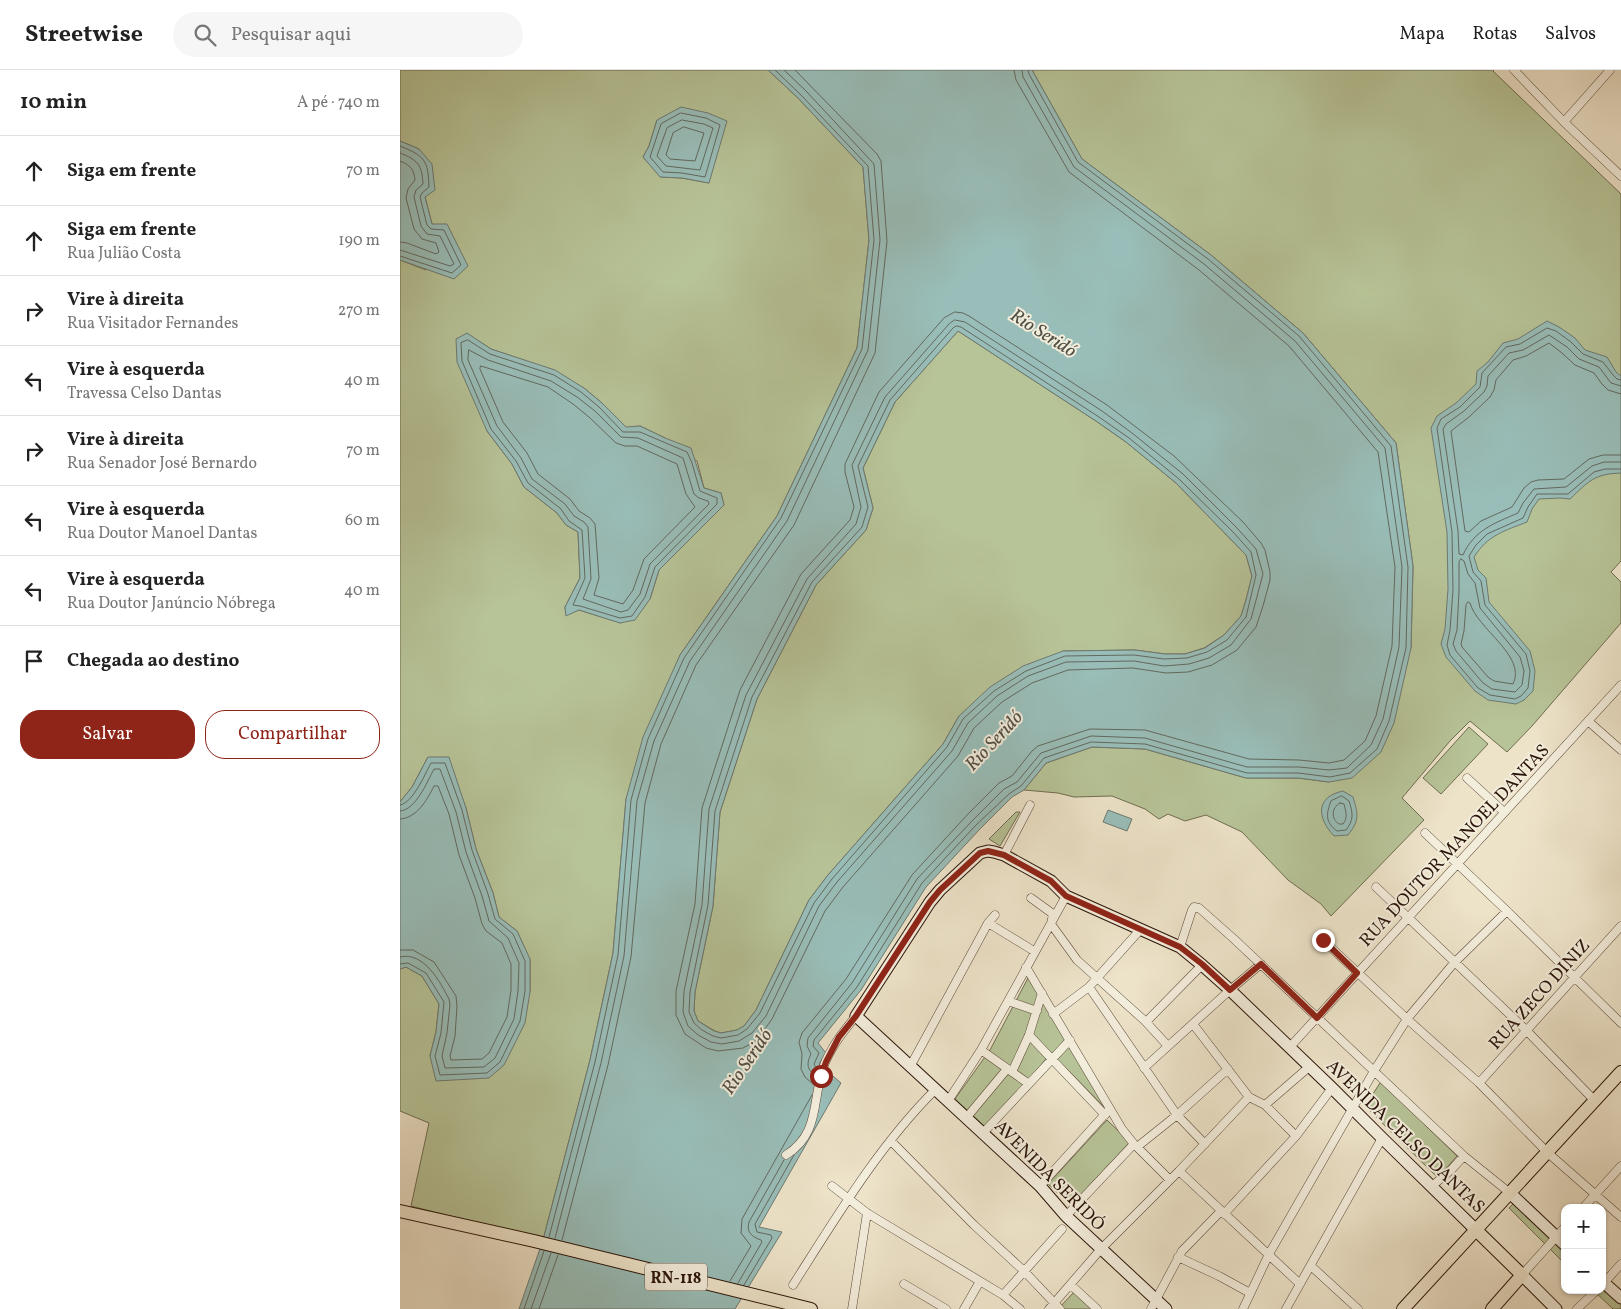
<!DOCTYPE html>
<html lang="pt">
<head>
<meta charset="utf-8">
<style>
	body { margin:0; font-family:Vollkorn,serif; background:#f6f6f6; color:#222 }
	.controls { position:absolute; right:15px; bottom:15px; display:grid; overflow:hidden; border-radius:10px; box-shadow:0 1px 4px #0004 }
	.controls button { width:45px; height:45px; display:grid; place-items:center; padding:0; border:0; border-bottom:1px solid #e0e0e0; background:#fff; color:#222; font:25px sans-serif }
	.stop { position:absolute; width:15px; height:15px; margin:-11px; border:4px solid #8f2418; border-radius:50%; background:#fff }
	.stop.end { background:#8f2418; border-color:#fff; box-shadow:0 1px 5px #0008 }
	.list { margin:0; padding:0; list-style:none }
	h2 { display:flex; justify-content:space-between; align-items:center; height:65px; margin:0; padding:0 20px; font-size:21px }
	h2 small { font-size:16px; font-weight:400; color:#767676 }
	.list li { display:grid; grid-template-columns:32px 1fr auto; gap:15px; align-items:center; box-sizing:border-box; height:70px; padding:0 20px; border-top:1px solid #e0e0e0 }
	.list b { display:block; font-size:19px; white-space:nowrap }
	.list p { margin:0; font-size:16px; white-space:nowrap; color:#767676 }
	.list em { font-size:16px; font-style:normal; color:#767676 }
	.actions { display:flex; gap:10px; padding:15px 20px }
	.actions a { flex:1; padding:11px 0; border:1px solid #8f2418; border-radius:20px; text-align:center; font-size:18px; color:#8f2418 }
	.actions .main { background:#8f2418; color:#fff }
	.icon { flex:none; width:28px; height:28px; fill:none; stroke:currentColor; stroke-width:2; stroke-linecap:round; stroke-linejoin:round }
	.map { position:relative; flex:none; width:1221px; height:1239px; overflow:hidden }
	header { display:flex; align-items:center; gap:30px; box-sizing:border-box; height:70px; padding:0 25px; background:#fff; border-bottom:1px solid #e0e0e0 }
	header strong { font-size:24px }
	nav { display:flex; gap:28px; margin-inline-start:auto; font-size:18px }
	.search { width:350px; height:45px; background:#f6f6f6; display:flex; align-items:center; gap:12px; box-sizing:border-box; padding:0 18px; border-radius:28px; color:#767676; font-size:19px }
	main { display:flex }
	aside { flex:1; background:#fff }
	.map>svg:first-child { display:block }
</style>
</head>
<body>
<header>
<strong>Streetwise</strong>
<div class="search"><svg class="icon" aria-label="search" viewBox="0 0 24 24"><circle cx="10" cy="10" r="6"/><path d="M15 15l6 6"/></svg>Pesquisar aqui</div>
<nav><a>Mapa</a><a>Rotas</a><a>Salvos</a></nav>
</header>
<main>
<aside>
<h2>10 min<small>A pé · 740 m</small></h2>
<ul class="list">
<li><svg class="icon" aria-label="ahead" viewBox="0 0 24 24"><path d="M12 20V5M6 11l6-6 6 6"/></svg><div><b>Siga em frente</b></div><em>70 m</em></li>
<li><svg class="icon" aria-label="ahead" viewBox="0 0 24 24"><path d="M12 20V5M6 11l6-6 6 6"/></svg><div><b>Siga em frente</b><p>Rua Julião Costa</p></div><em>190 m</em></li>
<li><svg class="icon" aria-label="right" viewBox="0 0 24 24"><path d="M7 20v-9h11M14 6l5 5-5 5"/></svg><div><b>Vire à direita</b><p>Rua Visitador Fernandes</p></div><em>270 m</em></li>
<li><svg class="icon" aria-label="left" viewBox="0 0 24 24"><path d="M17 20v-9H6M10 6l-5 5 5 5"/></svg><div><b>Vire à esquerda</b><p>Travessa Celso Dantas</p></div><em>40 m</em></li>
<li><svg class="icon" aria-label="right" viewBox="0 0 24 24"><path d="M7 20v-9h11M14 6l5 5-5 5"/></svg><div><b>Vire à direita</b><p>Rua Senador José Bernardo</p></div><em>70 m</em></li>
<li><svg class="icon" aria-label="left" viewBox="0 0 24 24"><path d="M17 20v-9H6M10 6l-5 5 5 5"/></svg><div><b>Vire à esquerda</b><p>Rua Doutor Manoel Dantas</p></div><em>60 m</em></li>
<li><svg class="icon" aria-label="left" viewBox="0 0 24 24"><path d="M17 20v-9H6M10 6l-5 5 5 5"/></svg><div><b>Vire à esquerda</b><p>Rua Doutor Janúncio Nóbrega</p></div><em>40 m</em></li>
<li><svg class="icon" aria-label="arrive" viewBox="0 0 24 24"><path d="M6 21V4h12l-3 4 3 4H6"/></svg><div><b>Chegada ao destino</b></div></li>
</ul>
<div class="actions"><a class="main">Salvar</a><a>Compartilhar</a></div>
</aside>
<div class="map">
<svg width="1221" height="1239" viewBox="0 0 1221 1239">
	<rect width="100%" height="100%" fill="#ede3c9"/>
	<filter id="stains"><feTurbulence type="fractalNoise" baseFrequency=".004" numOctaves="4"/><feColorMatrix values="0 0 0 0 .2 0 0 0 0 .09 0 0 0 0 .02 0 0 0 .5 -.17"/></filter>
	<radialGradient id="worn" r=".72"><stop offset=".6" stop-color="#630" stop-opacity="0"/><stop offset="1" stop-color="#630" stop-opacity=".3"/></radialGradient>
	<path fill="#b7c498" stroke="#706c50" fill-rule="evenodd" d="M0,0h368l30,28 65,69 6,73 -12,108 -80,168 -97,139 -54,144 -13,154 -23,107 -47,180 -132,-34 18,-83 -29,-12v-142l6,-2 16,9 17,28 -3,28 -6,24 100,-64v-32l-13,-29 -18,-14 -6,-24 -17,-44 -10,-41 -8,-21 -30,-30 -16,30 -12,15v-542l26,10 6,-46 -7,-27 -6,-48 -19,-8zM257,50l52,63 -27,-5 -21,-1 -18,-20 6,-11zM67,264l24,15 32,11 61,28 18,15 24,25 14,-2 25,12 32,23 7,27 17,5 3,12 -65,65 -9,29 -29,24 -42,-13 -13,5 -1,-8 15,-29 -2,-46 -12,-7 -9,-12 -33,-26 -12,-23 -25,-33z
		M632,0h462l-1,1 128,123v367l-10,11 10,10v41l-89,103 -25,26 -37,-31 -20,20 -48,57 22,22 -93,96 -10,-12 -33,-24 -46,-48 -36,-17 -21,6 -17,-7 -9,5 -14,-10 -33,-13 -38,1 -16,-4 -34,-3 22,-27 46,-16 53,2 101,29h52l31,4 82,-134 2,-82 -17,-123 -93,-110 -92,-78 -129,-96z
		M558,261l138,90 30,21 50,41 70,72 6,21 -6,24 -5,16 -17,19 -20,13 -19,6h-20l-30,-4 -72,1 -104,65 -16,28 -115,131 -19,25 -53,110 -12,16 -7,4 -16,3 -6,-2 -17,-10 -4,-10 1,-19 18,-86 7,-94 37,-113 59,-114 50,-55 7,-22 -10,-40 32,-66z
		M1069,657l19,17 -47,50 -18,-16z
		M616,742h4l-20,34 -11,-7z
		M628,908l86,139 -63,-64 -31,37 -38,39 -30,-26 38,-53z
		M980,1013l3,1 74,72 -19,22 -73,-72z
		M707,1050l23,22 -59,63 -23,-21z
		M1117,1130l48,46v18l-56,-56z
		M1202,1212l19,17v10h-8l-20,-19h9z
		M676,1220l20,19h-38z"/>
	<path fill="#99beb9" stroke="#6d7a72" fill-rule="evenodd" d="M368,0h264l50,89 129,96 92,78 93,110 17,123 -2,82 -17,75 -13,29 -29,26 -23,4 -31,-4h-52l-101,-29 -53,-2 -46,16 -22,27 -12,7 -32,32 -54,58 -65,103 -43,53 8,10 -7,11 22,19 -82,144 23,5 -47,77h-216l24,-69 47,-180 23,-107 13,-154 17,-62 37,-82 97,-139 80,-168 12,-108 -6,-73 -65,-69zM558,261l138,90 30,21 50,41 70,72 6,21 -6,24 -5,16 -17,19 -19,13 -20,6h-20l-30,-4 -72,1 -40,15 -33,21 -31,29 -16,28 -115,131 -19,25 -53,110 -12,16 -7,4 -16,3 -7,-2 -16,-10 -4,-10 1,-19 18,-86 7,-94 37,-113 59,-114 50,-55 7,-22 -10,-40 32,-66z
		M281,37l27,6 19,8 -18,62 -27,-5 -22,-1 -17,-20 6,-11 8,-26z
		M0,71l19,8 13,15 3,26 -10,7 7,27h15l21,42 -14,13 -54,-19z
		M1147,251l12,6 16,11 10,12 22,7 9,15 5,4v97c-27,1 -32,8 -51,26l-10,-1 -21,1 -7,10 -5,13c-23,9 -39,13 -53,35l4,13 8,8 3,24 41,49 5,20 -2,20 -9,9 -8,4 -28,-4 -13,-9 -29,-34 -5,-13 4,-15 3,-40 -1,-57 -16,-104 6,-12 19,-13 20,-19 1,-13 11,-9 15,-19 15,-4z
		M67,263l24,16 64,21 29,18 18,15 24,24 14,-1 25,12 26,10 13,40 17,5 3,12 -65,65 -9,29 -15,21 -15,3 -41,-13 -13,6 -1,-9 15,-29 -2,-46 -12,-7 -9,-12 -33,-26 -12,-23 -25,-33 -30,-69 -1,-23z
		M28,687h21l17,51 10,41 17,44 6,24 18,14 13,28v33l-5,31 -21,42 -15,13 -53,3 -6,-25 6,-24 3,-28 -17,-28 -16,-9 -6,2v-167l12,-15z
		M943,721l10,6c5,17 7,23 -5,38l-14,1c-17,-18 -19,-39 9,-45z
		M708,740l24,9 -5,12 -24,-9z"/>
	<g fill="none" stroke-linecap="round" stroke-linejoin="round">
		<path stroke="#626960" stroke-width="1" d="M281,43l25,5 14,7 -15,52 -23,-4 -19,-1 -13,-15 11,-33z
			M282,50l22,4 9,4 -13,42 -34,-4 -9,-10 10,-28z
			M284,57l20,6 -9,28 -25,-2 -4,-4 7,-22z
			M0,76c25,10 28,14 29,41l-7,6 -2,4 7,28 4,4 13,1 17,35 -9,8 -52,-17
			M0,83c18,7 22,12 23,31l-7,6 -2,7 7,29 6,8 13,2 14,28 -4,2 -50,-16
			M0,91c10,4 14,8 15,19l-7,9 -2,9 8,31 8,10 14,4 3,9 -3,2 -29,-11 -7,-1
			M555,242l8,1 6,3 138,89 67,51 69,66 18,21 4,7 5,22v8l-7,26 -7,21 -19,23 -25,15 -24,7 -22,1 -33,-5 -65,2 -36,13 -30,19 -28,26 -16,28 -115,131 -18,24 -53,108 -15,21 -14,8 -25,3 -12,-3 -21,-14 -9,-19v-24l19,-87 7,-96 38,-118 61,-116 49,-54 4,-13 -9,-35v-8l34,-72 65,-74z
			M555,250l10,2 137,89 30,22 51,41 54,54 19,21 7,25 -12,45 -20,26 -22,13 -20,6 -25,2 -30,-5 -68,1 -38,14 -31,20 -29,27 -16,28 -115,131 -18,24 -53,110 -14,17 -13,8 -17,3 -11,-2 -13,-7 -10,-9 -5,-14 1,-21 18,-86 7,-96 37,-114 61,-116 49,-55 5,-17 -9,-42 33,-68 64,-73z
			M557,256l4,1 138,90 30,21 50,41 54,53 18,20 5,23 -10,42 -19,23 -20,12 -20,6 -23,1 -30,-4 -69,1 -39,15 -32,20 -31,28 -16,28 -115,132 -18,24 -54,110 -13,16 -9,6 -17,3 -8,-2 -11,-6 -8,-7 -5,-11 1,-20 18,-87 7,-94 37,-114 60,-115 50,-55 6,-20 -10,-41 32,-66 63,-72z
			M68,270l22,14 64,21 27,17 18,15 24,25h17l47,20 5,11 8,28 17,7v6l-62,63 -10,30 -13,19 -12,2 -40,-12 -7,-1 12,-27 -3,-48 -13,-9 -8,-12 -33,-26 -12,-22 -25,-32 -29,-68 -1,-18z
			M69,280l19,10 63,21 26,16 18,14 26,26 17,1 45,20 11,36 5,4 9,3 1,3 -59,60 -10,30 -12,16 -7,2 -38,-13 8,-20 -3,-52 -4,-5 -10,-6 -9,-12 -33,-25 -11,-21 -24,-32 -29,-66z
			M81,296l67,21 25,17 16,13 27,26 9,3h12l40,18 9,30 9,13 -51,52 -11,31 -10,14 -29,-9 5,-17 -4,-54 -5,-6 -11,-7 -9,-12 -32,-25 -11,-21 -24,-31 -23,-53z
			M1221,310l-4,-1 -4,-4 -10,-13 -20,-8 -12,-12 -15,-11 -9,-3 -27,16 -14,3 -24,26 -2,14 -20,20 -19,12 -4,9 15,104 1,58 -3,40 -3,15 3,10 28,33 12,7 25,4 6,-3 7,-8 2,-17 -4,-17 -41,-49 -4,-24 -8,-9 -4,-16 7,-11 11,-11 36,-16 5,-11 9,-13h31l26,-22 11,-3h16
			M1221,316l-10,-3 -12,-16 -20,-8 -12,-12 -18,-12 -26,15 -14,3 -21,23 -1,10 -3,6 -20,19 -18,13 -3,5 15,102 1,23 4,1c11,-25 32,-32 55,-42l5,-10 11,-14 32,-2 26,-21 12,-4h17
			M1221,324l-13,-4 -6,-6 -8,-11 -19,-8 -13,-12 -13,-10 -23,13 -13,4 -17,20 -2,10 -4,7 -21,20 -18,14 14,100 4,1 12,-11 31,-14 12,-19 7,-6 7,-2 26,-1 25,-20 14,-4h18
			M1061,489l3,2 4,13 7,9 5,25 40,49 4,14 -2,14 -7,7 -23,-3 -9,-6 -27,-32 -3,-7 4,-14 2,-39v-29z
			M1068,532l2,1c7,26 57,53 43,81l-19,-3 -6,-4 -26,-30 -1,-3 3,-13 2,-26z
			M942,726l7,5c4,12 5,19 -3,29l-9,1c-12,-9 -11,-17 -6,-30z
			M940,733l4,1c2,8 4,14 -1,20h-4c-8,-5 -8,-16 1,-21z
			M0,735c13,-2 25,-31 31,-42h14l17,47 10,40 16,44 7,25 18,15 12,27v30l-5,30 -20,41 -13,11 -47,2 -5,-19 6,-23 3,-31 -18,-29 -18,-10 -8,1
			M0,741c16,-1 27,-29 34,-42h6l16,43 10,40 16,44 7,25 19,17 11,25 -1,28 -4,28 -19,39 -11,9 -39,1 -3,-12 5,-23 3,-28 -1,-6c-9,-17 -25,-48 -49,-42
			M0,749c17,-1 27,-19 34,-33h4l11,28 10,41 16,43 7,26 4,7 16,12 9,21v26l-4,27 -18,36 -7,6 -31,1 -1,-4 5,-20 2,-30 -1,-10 -22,-34 -21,-12h-13
			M417,1000l-3,-6 5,-11 -6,-7 1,-6 43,-53 65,-104 54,-58 33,-31 12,-8 23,-28 47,-16 54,2 102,29h51l32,4 20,-4 27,-24 12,-28 17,-73 2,-81 -17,-121 -92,-110 -91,-77 -130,-97 -49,-88 -1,-4
			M416,1006c-9,-6 -10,-12 -5,-22l-4,-8 1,-8 44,-55 65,-104 55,-58 32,-32 13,-7 24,-29 50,-17 54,2 102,29h52l30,3 18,-2 24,-23 12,-26 16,-72 3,-80 -17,-119 -90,-107 -91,-77 -130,-97 -51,-90 -1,-7
			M414,1015l-9,-8 -4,-8 1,-15 -3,-12 3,-9 44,-54 66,-104 55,-60 32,-32 13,-7 20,-25 6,-5 52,-17 55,1 104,29 50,1 30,3 15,-3 21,-19 11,-25 16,-70 3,-79 -17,-115 -89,-106 -90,-76 -130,-98 -53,-92 -2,-10
			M149,1167l46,-175 23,-107 13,-155 17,-61 36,-81 97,-140 81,-169 12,-109 -6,-74 -67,-71 -26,-25
			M155,1168l46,-175 23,-107 13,-155 17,-60 36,-80 97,-140 81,-171 12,-110 -6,-76 -68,-73 -22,-21
			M162,1170l46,-175 23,-108 14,-154 16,-59 35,-79 98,-140 81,-172 12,-112 -6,-80 -4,-7 -82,-84
			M330,1211l21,-35 -10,-13 1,-14 70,-124
			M338,1213l24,-41 -1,-2c-9,-3 -15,-8 -12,-18l35,-62
			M344,1215l28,-47 -1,-3 -14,-3 -2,-8 39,-69
			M124,1239l20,-58
			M131,1239l20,-56
			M139,1239l19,-54"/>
		<defs>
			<path id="street" d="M1114,0l50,52 57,54
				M1164,52l46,-52
				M1188,651l33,29
				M1067,708l37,34
				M1025,763l82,78 114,112
				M604,785l26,-50
				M976,817l150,143 69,71
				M631,828l22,16 -2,10 26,36 68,61 23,25
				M588,853l46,28
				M923,870l84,79 72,64 69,70 73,64
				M780,877l12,-37 2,-3 5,1 35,31 230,217 46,37
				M626,897l96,162 12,15 36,36
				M689,917l88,128 28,29
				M608,931l29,10
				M653,944l36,-27 51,-57
				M746,952l56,-57
				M793,954l56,73 16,8 31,31
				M629,965l76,80
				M889,978l332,-363
				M581,980l48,34
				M511,995l77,-142 7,-8
				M744,998l86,-78 31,-26
				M612,1002l17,-37 13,-42
				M1079,1013l142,-157
				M548,1031l33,-51 85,-154
				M865,1035l44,-38
				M567,1047l40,-48
				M583,1063l87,-93
				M491,1071l83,84 50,46 36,38
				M737,1077l40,-32 51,-46
				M386,1085c34,-21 26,-54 37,-87 7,-20 20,-36 33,-52
				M779,1101l121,113
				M432,1116l35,27 136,82 17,14
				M640,1116l67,-74
				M1032,1116l19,-16 13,-14
				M1183,1138l38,-42
				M824,1144l72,-78 36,-48
				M666,1146l68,-72
				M778,1187l41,19 31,17
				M911,1196l47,43
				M1122,1205l43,-48
				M504,1214l42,25
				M393,1215c42,-66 87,-141 143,-196
				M671,1215l26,24
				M1202,1215l19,-21
				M603,1225l59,-66
				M452,1239l15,-96
				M564,1239l15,-26
				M649,1239l52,-60 78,-78 70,-74
				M751,1239l31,-58 39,-40
				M843,1239l26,-55 105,-183 33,-52 47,-56 53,-52
				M886,1239l96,-171
				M1177,1239l20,-19"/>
			<path id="secondary" d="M1110,1123l55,52
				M1122,1205l34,34
				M1202,1211l19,17
				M766,1239l-100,-93 -26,-30 -184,-170 74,-114 10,-12 40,-37 8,-2 6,1 10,3 47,26 15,15 114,51 22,18 28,25 102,98 50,50 94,92"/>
			<path id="primary" d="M0,1141l134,30 277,68
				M1076,1160l46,45 -30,34
				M1003,1239l218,-237"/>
		</defs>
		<use href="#street" stroke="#5b4838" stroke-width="9"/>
		<use href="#secondary" stroke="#2a1408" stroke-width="13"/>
		<use href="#primary" stroke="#2a1408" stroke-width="14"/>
		<use href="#street" stroke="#f3eddc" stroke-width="8"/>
		<use href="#secondary" stroke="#f3eddc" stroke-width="11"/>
		<use href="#primary" stroke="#ede3c9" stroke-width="12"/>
	</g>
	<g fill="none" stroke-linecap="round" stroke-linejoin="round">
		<path stroke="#8f2418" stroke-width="6" d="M421,1006l5,-14 13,-25 17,-21 74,-114 10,-12 40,-37 8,-2 16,4 47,26 15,15 114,51 22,17 28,26 31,-26 56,54 40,-45 -34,-33"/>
	</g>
	<g text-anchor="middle" stroke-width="4" stroke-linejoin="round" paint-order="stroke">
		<rect fill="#f3eddc" stroke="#665548" stroke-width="1" x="245" y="1193.5" width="62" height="27" rx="4"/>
		<g font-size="16" font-weight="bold" fill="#2a1408">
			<text x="276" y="1213">RN-118</text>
		</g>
		<g font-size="18" fill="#2a1408" stroke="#f3eddc">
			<text transform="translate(1054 775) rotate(-47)" y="6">RUA DOUTOR MANOEL DANTAS</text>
			<text transform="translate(1139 924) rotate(-48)" y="6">RUA ZECO DINIZ</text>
			<text transform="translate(1006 1066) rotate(44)" y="6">AVENIDA CELSO DANTAS</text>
			<text transform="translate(650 1105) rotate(45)" y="6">AVENIDA SERIDÓ</text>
		</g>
		<g font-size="19" font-style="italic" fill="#515046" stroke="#f3eddc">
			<text transform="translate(644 262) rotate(32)" y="7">Rio Seridó</text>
			<text transform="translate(593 670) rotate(-47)" y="7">Rio Seridó</text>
			<text transform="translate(346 991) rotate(-56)" y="7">Rio Seridó</text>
		</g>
	</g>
	<rect width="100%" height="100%" filter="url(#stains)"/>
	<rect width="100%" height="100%" fill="url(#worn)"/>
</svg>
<div class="controls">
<button>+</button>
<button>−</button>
</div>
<div class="stop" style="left:421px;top:1006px"></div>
<div class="stop end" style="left:923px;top:870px"></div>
</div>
</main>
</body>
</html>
